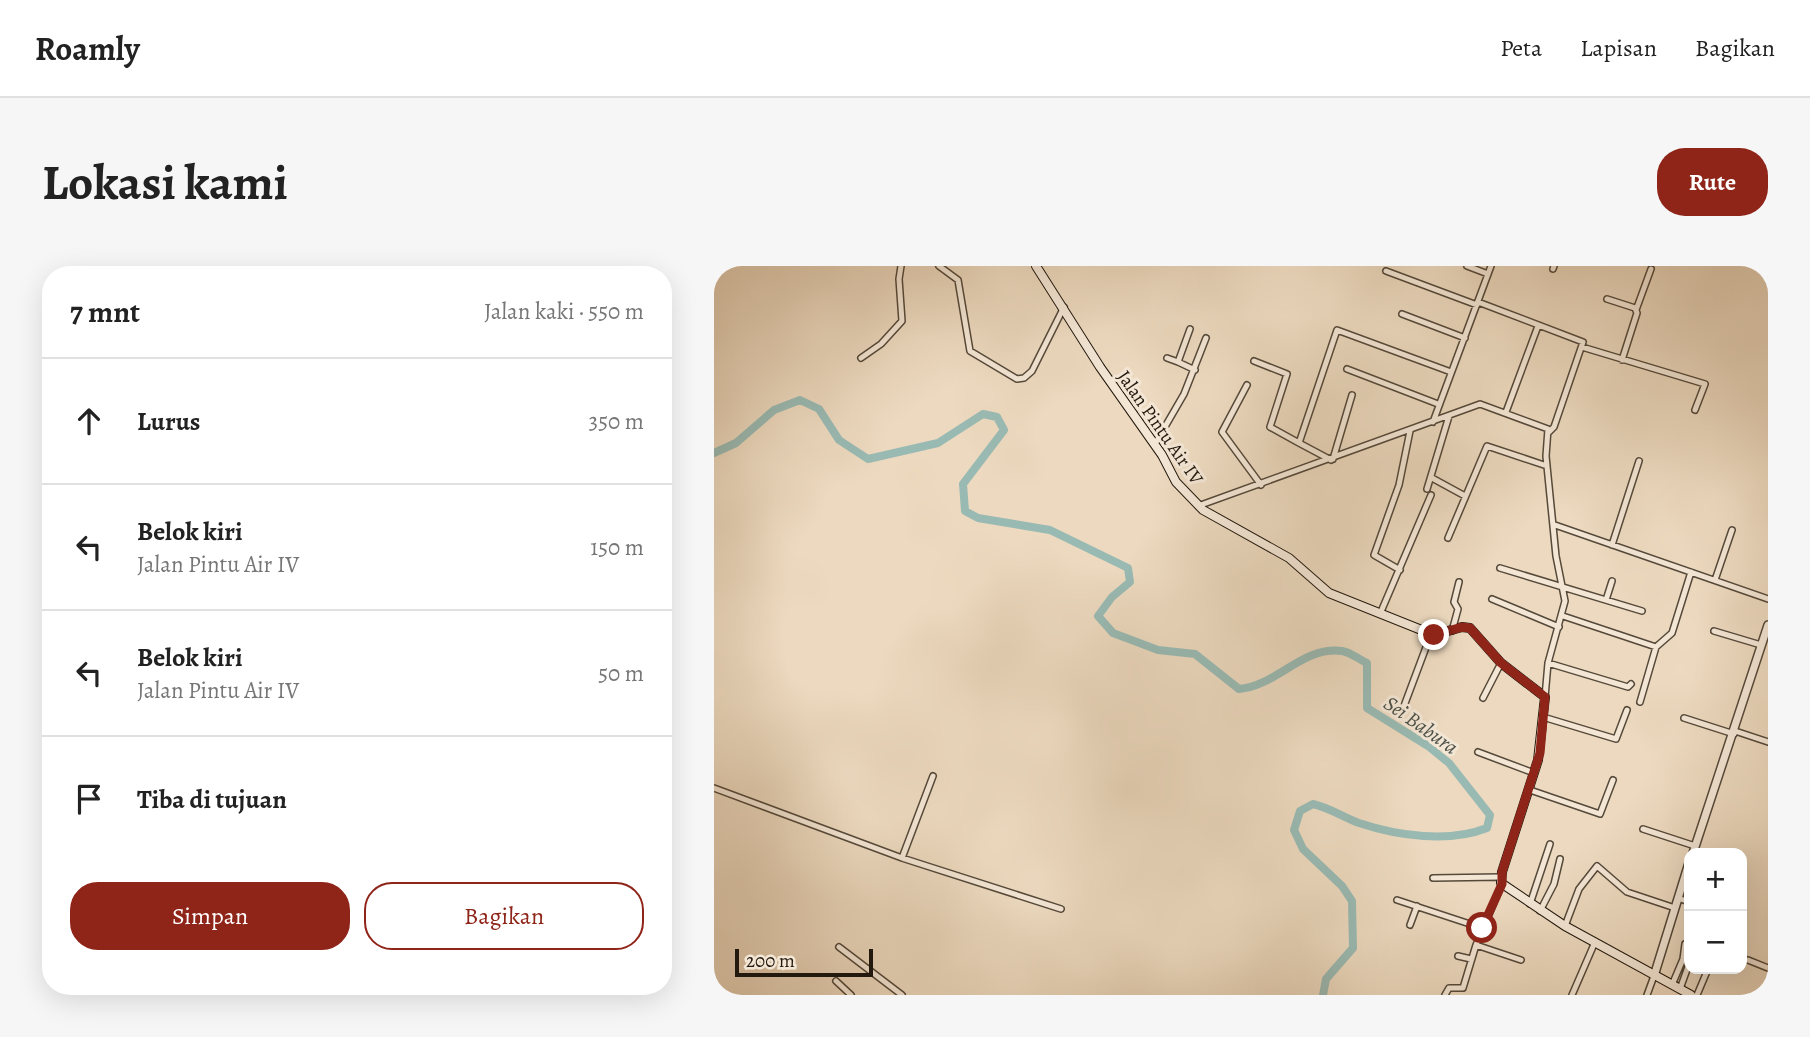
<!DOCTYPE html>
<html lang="id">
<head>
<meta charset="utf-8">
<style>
	body { margin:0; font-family:Alegreya,serif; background:#f6f6f6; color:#222 }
	.controls { position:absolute; right:21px; bottom:21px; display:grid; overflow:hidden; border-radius:14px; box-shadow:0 7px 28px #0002 }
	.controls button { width:63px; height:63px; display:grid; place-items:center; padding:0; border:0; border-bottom:2px solid #e0e0e0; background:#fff; color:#222; font:35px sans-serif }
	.scale { position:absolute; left:21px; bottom:18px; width:138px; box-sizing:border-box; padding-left:7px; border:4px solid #23190e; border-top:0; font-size:19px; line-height:24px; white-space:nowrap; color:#23190e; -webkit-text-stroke:5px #f3e6d5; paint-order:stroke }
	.stop { position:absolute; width:21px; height:21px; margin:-16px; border:5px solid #8f2418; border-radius:50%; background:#fff }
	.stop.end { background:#8f2418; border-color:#fff; box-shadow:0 2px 7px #0008 }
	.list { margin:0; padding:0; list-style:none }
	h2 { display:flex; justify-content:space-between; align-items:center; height:91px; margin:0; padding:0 28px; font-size:30px }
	h2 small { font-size:23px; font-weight:400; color:#767676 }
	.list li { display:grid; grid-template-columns:46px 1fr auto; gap:21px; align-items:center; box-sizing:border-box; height:126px; padding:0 28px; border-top:2px solid #e0e0e0 }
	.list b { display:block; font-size:26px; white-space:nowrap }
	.list p { margin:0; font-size:23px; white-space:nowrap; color:#767676 }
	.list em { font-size:23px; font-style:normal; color:#767676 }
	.actions { display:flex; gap:14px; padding:21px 28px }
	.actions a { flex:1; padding:16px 0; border:2px solid #8f2418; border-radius:28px; text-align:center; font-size:24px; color:#8f2418 }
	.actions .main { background:#8f2418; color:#fff }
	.icon { flex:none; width:38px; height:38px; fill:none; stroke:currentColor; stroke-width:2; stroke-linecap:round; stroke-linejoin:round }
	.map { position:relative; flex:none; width:1054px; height:729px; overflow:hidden; border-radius:28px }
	header { display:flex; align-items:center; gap:42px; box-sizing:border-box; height:98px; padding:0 35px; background:#fff; border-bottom:2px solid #e0e0e0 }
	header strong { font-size:33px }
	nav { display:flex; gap:38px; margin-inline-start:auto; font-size:24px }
	.intro { display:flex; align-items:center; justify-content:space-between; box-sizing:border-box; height:168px; padding:0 42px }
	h1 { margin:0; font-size:49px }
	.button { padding:18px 32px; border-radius:28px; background:#8f2418; color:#fff; font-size:24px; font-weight:700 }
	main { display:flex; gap:42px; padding:0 42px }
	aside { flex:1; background:#fff; border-radius:28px; box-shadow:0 7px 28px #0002 }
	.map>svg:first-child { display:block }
</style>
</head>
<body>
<header>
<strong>Roamly</strong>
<nav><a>Peta</a><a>Lapisan</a><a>Bagikan</a></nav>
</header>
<div class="intro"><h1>Lokasi kami</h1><a class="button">Rute</a></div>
<main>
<aside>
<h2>7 mnt<small>Jalan kaki · 550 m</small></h2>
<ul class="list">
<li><svg class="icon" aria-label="ahead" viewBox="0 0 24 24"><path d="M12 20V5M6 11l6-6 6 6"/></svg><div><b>Lurus</b></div><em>350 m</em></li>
<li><svg class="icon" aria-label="left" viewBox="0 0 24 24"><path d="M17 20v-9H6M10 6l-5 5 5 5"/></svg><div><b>Belok kiri</b><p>Jalan Pintu Air IV</p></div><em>150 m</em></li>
<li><svg class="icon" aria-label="left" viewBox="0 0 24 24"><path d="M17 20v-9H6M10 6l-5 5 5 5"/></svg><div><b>Belok kiri</b><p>Jalan Pintu Air IV</p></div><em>50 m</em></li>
<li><svg class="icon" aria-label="arrive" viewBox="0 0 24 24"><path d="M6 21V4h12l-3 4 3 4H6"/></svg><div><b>Tiba di tujuan</b></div></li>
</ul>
<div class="actions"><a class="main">Simpan</a><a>Bagikan</a></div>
</aside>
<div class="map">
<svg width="1054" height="729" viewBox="0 0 1054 729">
	<rect width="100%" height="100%" fill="#ecd9bf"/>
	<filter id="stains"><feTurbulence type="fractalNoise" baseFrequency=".00286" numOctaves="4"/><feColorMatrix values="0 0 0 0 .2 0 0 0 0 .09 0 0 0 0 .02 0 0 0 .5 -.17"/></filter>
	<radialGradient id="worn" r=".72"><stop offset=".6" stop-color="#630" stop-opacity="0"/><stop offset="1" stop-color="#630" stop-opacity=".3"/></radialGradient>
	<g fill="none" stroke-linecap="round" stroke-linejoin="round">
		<path stroke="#99bab3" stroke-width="8" d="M0,187l22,-10 38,-33 26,-10 19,9 20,31 29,19 70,-16 45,-29 14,3 7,13 -41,54 2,27 13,7 72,12 78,38 2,14 -18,15 -14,19 15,17 45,17 37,4 44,35c38,-3 63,-43 103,-38 8,1 18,9 25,12v45l61,38 21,17 41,52 -3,13c-38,15 -89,8 -128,-5 -16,-6 -29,-15 -46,-19l-13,7 -6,19 9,19 39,37 10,15 1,47 -27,31 -3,16"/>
		<defs>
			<path id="minor" d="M225,0l19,14 12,71 47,28 7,-1 8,-7 32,-64
				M753,0l21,8
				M839,3l1,-3
				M672,5l91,34
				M893,33l28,9 2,5 -15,47
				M764,36l105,40 -29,85 -5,5
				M922,44l15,-41
				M688,48l63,24
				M476,63l-12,33 17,8
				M868,81l123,37 -10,26
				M147,92l20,-14 21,-23 -3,-42 2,-13
				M453,92l11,4
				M540,95l33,13 -17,53 29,16
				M633,103l91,35
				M533,119l-25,47 39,53
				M792,146l32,-86
				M719,156l58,-156
				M441,178l29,-50 22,-56
				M619,193l19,-64
				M617,194l-32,-17 38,-113 114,42
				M718,212l33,18
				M713,223l22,-73
				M484,240l282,-102 68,25 -2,27 10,100 9,45 -17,62 -3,34
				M841,259l213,74
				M734,272l39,-92 60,20
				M898,279l27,-84
				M786,302l142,43
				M686,304l-26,-15 25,-70 11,-54
				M1001,314l17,-50
				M778,333l67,28
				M892,334l6,-19
				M666,348l51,-119
				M849,350l93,31
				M738,365l6,-22 -4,-7 5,-20
				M1000,365l47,14
				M834,397l80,24 3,-3
				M769,432l18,-35
				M926,436l16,-55 16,-14 19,-61
				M687,448l30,-80
				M829,451l73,22 11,-29
				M970,452l50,16
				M1021,465l33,11
				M764,486l56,21
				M0,522l188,70 159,51
				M816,524l70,24 13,-34
				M929,563l52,17
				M188,592l31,-82
				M719,612l67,-1
				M964,632l11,4
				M683,634l85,28
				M816,638l20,-60
				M826,645l14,-27 6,-25
				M696,659l7,-19
				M851,660l14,-37 18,-23 30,26 48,16
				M762,679l45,15
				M125,681l63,48
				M744,690l13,3
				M1034,694l20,8
				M122,715l15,14
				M958,719l11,-26 2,-15
				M966,723l9,-25
				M731,729l4,-7h14l13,-43 26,-61
				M858,729l23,-53
				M933,729l7,-19
				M983,729l11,-26"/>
			<path id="tertiary" d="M979,587l75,-228
				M940,710l35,-113"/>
			<path id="secondary" d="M322,0l64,101 62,88 14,27 27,28 86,48 40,35 105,42 28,-8 8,1 31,35 44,34 -7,63 -36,112 -1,11 64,43 126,69"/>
		</defs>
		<use href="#minor" stroke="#55493a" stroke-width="8"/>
		<use href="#tertiary" stroke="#55493a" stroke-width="10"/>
		<use href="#secondary" stroke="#23190e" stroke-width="10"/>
		<use href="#minor" stroke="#f3e6d5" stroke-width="5"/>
		<use href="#tertiary" stroke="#f3e6d5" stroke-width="7"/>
		<use href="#secondary" stroke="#f3e6d5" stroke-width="8"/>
	</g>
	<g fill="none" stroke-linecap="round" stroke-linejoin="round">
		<path stroke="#8f2418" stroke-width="9" d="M720,369l28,-8 8,1 31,35 44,34 -5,56 -38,119v12l-20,44"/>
	</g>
	<g text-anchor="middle" stroke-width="6" stroke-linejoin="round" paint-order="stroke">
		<g font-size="19" fill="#23190e" stroke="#f3e6d5">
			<text transform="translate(447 161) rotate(55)" y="7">Jalan Pintu Air IV</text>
		</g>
		<g font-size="21" font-style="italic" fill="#4c5148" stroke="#f3e6d5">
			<text transform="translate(707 459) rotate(35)" y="7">Sei Babura</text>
		</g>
	</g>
	<rect width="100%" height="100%" filter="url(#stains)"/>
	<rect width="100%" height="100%" fill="url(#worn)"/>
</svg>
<div class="controls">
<button>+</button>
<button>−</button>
</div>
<div class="scale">200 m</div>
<div class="stop" style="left:768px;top:662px"></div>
<div class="stop end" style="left:720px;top:369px"></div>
</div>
</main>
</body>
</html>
